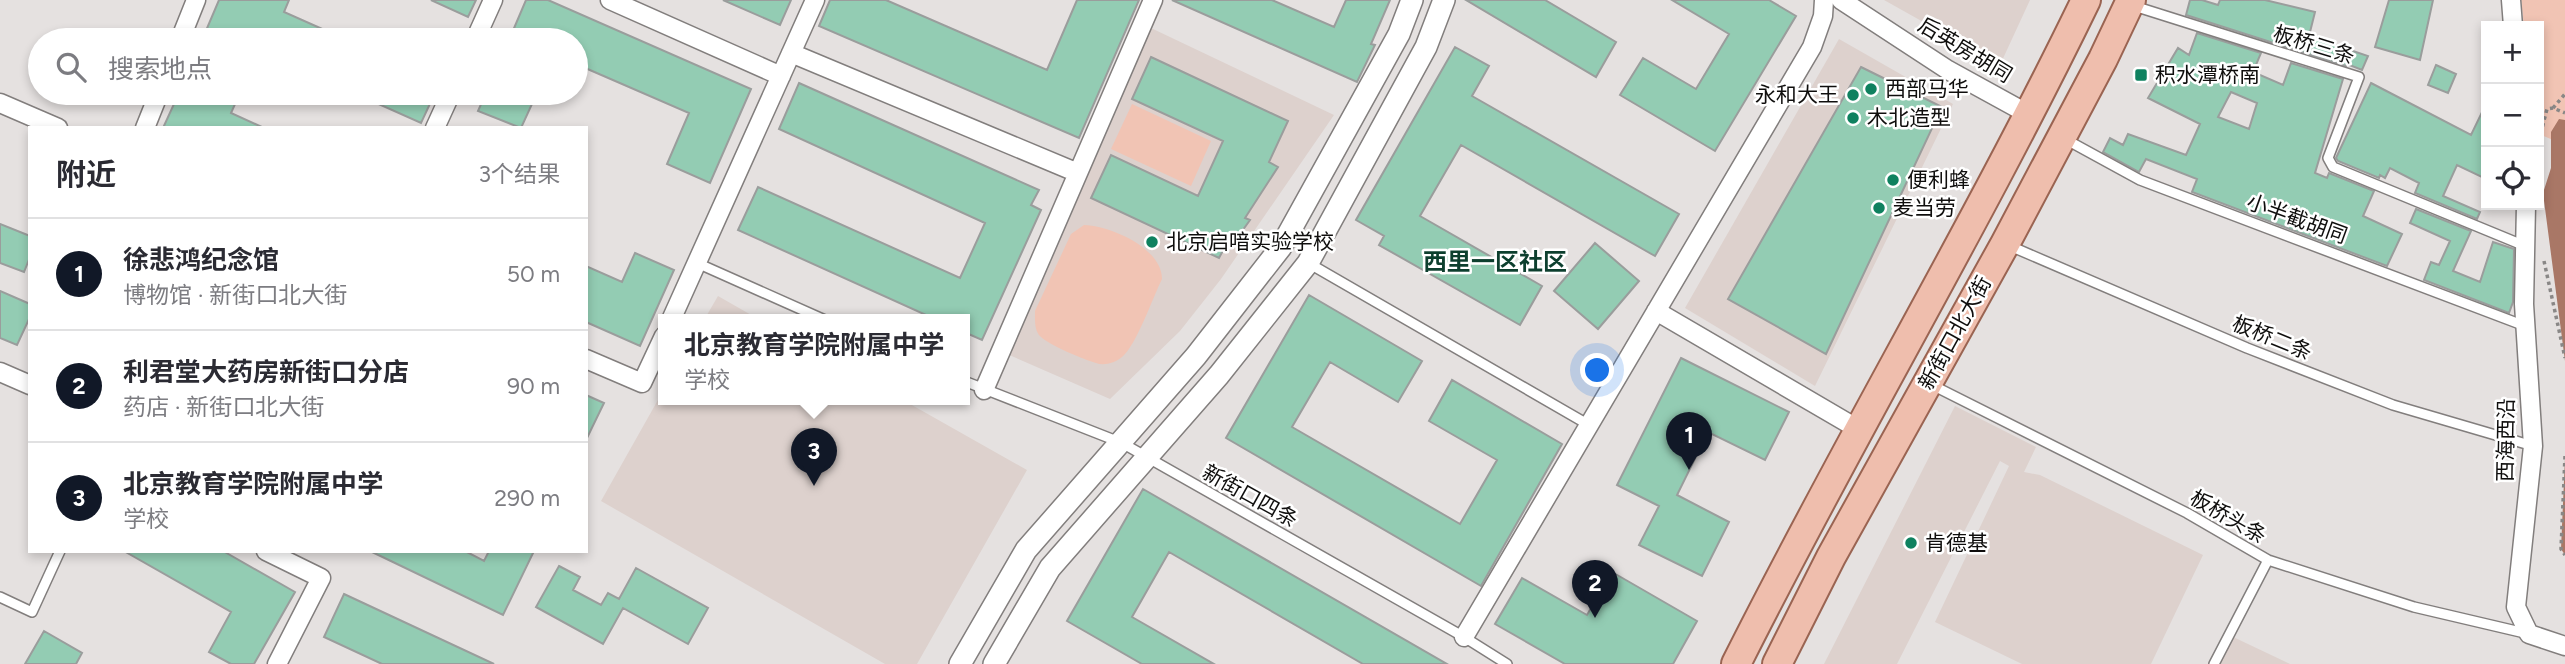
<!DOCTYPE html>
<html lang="zh">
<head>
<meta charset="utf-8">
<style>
	body { margin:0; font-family:Figtree,"Noto Sans SC",sans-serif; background:#f2f2f3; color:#2b2b33 }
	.controls { position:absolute; right:21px; top:21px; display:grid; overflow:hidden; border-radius:0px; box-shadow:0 4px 10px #0003 }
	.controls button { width:63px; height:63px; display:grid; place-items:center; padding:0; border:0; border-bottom:2px solid #e1e1e2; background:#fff; color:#2b2b33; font:35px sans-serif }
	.you { position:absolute; left:1598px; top:371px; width:24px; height:24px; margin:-18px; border:5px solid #fff; border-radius:50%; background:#1a73e8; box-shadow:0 0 0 10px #1a73e833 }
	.badge { display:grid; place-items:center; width:46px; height:46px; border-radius:50%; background:#111827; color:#fff; font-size:23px; font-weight:700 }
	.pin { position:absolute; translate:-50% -58px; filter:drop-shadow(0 2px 4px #0008) }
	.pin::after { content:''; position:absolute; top:37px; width:24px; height:21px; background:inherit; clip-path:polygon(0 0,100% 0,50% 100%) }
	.popup { position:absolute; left:658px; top:314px; width:312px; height:91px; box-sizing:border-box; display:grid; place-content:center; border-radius:0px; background:#fff; filter:drop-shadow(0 2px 5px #0005); font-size:23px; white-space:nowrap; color:#7c7c81 }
	.popup b { font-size:26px; color:#2b2b33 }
	.popup::after { content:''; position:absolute; left:50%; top:100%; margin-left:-14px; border:14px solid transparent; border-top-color:#fff }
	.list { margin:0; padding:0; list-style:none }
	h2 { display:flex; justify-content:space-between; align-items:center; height:91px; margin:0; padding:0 28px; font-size:30px }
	h2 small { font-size:23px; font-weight:400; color:#7c7c81 }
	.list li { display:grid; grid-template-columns:46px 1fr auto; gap:21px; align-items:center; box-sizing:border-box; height:112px; padding:0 28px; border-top:2px solid #e1e1e2 }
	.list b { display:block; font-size:26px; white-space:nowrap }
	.list p { margin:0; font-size:23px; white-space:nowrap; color:#7c7c81 }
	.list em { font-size:23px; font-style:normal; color:#7c7c81 }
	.icon { flex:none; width:38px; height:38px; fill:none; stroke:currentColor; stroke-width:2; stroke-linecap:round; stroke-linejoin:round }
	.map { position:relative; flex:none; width:2565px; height:664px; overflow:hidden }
	.search { position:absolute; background:#fff; box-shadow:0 4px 10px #0003; left:28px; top:28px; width:560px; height:77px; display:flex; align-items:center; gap:18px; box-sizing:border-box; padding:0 24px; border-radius:38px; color:#7c7c81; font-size:26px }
	.panel { position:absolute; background:#fff; box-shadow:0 4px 10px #0003; left:28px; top:126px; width:560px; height:427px; border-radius:0px }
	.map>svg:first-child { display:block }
</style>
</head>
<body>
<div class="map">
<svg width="2565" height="664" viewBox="0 0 2565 664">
	<rect width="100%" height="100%" fill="#e5e1e0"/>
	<path fill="#ddd1cd" d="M1884,0h146l-30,65z
		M1151,28l183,87 -113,164 -41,52 -70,68 -103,-45z
		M1839,39l114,65 -138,282 -130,-78z
		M718,296l42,24h-56z
		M663,391l1,9h239l124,70 -110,194h-32l-284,-163z
		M1955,406l81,41 -12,25 16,3 163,80 -52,109h-129l-87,-42 74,-156 -9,-5 -103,203h-73z
		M2229,635l61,29h-76z"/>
	<path fill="#f1c4b4" d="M2521,0h44v145l-26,-11v-108h-15z
		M1132,104l79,37 -20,45 -80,-37z
		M1084,225c27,1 78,23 78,54 -9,18 -26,67 -40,78 -7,6 -18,9 -26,6 -11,-3 -47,-18 -55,-26 -7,-6 -6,-17 -6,-26l36,-77z"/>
	<path fill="#a97766" d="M2559,119l6,1v241l-22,-168 8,-25v-36z
		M2565,458v97l-4,-6z"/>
	<path fill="#93ccb3" stroke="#9a9d9c" stroke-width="2" fill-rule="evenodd" d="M219,0h70l-5,12 63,28h-145z
		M431,0h45l-8,17z
		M526,0h22l203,89 -41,94 -43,-19 22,-51 -113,-49v-24h-67z
		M723,0h68l-11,25z
		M830,0h56l161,70 30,-70h62l-60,138 -260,-112z
		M1172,0h100l62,27 12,-27h44l-19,44 4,1 -18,37z
		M1466,0h79l71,42 -20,35z
		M1672,0h97l27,16 -81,135 -95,-56 23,-37 53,31 33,-55z
		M2190,0h12l16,5 2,-5h45l50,12 -6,24 59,20 -6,14 -15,-6 -1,2 -160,-51z
		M2389,0h44l-13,60 -45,-13z
		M2197,33l64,20 -8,19 30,13 8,-22 52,16 -28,94 12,5 2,-5 45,18 -11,25 39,18 -15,32 -195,-74 5,-13 -51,-20 -7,13 -36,-20 7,-14 13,7 5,-11 58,21 14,-31 -52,-26 30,-50 11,7zM2231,92l26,11 -8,26 -31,-12z
		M1455,47l34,19 -17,30 207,118 -24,42 -194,-111 -41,71 122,70 -22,39 -141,-80 5,-9 -28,-16z
		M1151,57l137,64 -19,41 9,5 -33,51 5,2 -18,25 -5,-2 -8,15 -128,-60 20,-43 87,41 25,-55 -91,-42z
		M2436,65l20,9 -8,19 -20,-8z
		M1861,67l81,40 -116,247 -98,-55z
		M799,83l240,107 -8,15 10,5 -59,130 -18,-8v-12h-27l-199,-90 20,-43 202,91 25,-55 -206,-94z
		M2371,83l100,52 15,-31v75l-29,-14 -14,31 37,16 -3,7 -62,-26 4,-10 -29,-15 -5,10 -5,-3 -1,3 -41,-17 -2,-3z
		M179,93h61l-9,20 33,15h-101z
		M354,93h81l-14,30z
		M486,93h51l-16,35 -43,-17z
		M2416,209l55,22 -18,40 27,11 13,-40 21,7 -1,53 -4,11 -85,-33 7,-18 8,3 11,-24 -40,-18z
		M0,224l30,12v21l-6,15 -24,-9z
		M1595,243l44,38 -41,48 -44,-38z
		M635,253l39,17 -34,76 -54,-24v-56l36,16z
		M0,291l30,13v13l-13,28 -17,-7z
		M1309,295l113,66 -24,41 -68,-40 -38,65 168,97 37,-64 -68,-39 23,-41 110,64 -81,142 -255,-148z
		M1681,358l108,54 -24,48 -57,-28 -31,63 52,27 -27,54 -63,-31 20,-39 -42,-21z
		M586,395l18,8 -18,37z
		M1143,489l304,175h-84l-194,-112 -37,65 82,47h-72l-75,-43z
		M124,551h99l72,41 -41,72h-23l-22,-12 22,-40z
		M370,551h95l19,10 5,-10h45l-31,64z
		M559,566l21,11 -7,13 28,15 7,-12 11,6 17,-31 72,40 -20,36 -65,-36 -20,36 -67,-37z
		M1612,572l85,49 -24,43h-108l-70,-40 27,-46 65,37z
		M344,594l150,70h-112l-58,-27z
		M44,631l38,22 -6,11h-51z"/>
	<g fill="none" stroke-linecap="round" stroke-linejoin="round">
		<defs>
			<path id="service" d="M2134,6l225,71 -31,81 5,9 192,79
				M2065,139l75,41 385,146
				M2010,246l237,102 146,57 140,41
				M697,263l128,57
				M1310,264l279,161
				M964,381l158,62 342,194 43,27
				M1932,385l255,128 81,47 146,47 115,27
				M0,597l32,15 28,-61
				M2214,664l54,-104"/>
			<path id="minor" d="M610,0l171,76
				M1841,0l107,70 82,45
				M2511,0l2,26
				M180,40l16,-40
				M475,40l18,-40
				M791,53l287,120
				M0,103l58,25
				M145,128l14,-35
				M435,128l16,-35
				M2526,205l-2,99 9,142 -17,161 13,27 36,12
				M1656,311l202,118
				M671,320l144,-320
				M586,359l56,24 22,-47
				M0,372l30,13
				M984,390l169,-390
				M266,551l55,27 -44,86
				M1464,637l348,-590 11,-31 1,-16"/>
			<path id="tertiary" d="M960,664l66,-114 170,-194 85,-109 118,-213 13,-34
				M994,664l56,-96 169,-193 89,-112 118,-216 18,-47"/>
			<path id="primary" d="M1736,664c112,-224 241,-439 350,-664
				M1777,664l54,-107 174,-313 98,-185 28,-59"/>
		</defs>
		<use href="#service" stroke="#827e7d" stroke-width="12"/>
		<use href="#minor" stroke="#827e7d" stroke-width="21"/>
		<use href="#tertiary" stroke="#827e7d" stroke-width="24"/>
		<use href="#primary" stroke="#9a6452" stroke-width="32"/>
		<path stroke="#898786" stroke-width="3.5" stroke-dasharray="3.5 3.5" stroke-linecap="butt" d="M2553,108l12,-14
			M2539,140l8,-31 6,-1 12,5
			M2544,261l21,97
			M2565,456l-4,93 4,6"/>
		<use href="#service" stroke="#fff" stroke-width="9"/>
		<use href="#minor" stroke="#fff" stroke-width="18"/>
		<use href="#tertiary" stroke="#fff" stroke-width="21"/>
		<use href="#primary" stroke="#efbead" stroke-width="28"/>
	</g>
	<g fill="#0f815f" stroke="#fff" stroke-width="2.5">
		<rect x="2134" y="68" width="14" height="14" rx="3.5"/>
		<circle cx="1871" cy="89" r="7"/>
		<circle cx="1853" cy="95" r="7"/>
		<circle cx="1853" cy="118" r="7"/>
		<circle cx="1893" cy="180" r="7"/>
		<circle cx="1879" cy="208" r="7"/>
		<circle cx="1152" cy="242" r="7"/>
		<circle cx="1911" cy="543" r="7"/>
	</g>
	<g text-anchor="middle" stroke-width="5" stroke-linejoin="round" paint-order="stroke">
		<g font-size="21" fill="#0f0e0d" stroke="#fff">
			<text transform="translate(2314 45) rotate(17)" y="7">板桥三条</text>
			<text transform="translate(1965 50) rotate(31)" y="7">后英房胡同</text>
			<text transform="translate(2297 219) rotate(20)" y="7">小半截胡同</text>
			<text transform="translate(1955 333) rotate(-61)" y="7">新街口北大街</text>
			<text transform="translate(2272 338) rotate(22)" y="7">板桥二条</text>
			<text transform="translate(2506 440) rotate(-89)" y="7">西海西沿</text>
			<text transform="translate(1250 496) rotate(29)" y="7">新街口四条</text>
			<text transform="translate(2228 517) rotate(30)" y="7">板桥头条</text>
		</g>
		<g font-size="21" fill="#0f0e0d" stroke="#fff" text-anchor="start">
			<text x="2155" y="82">积水潭桥南</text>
			<text x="1885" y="96">西部马华</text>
			<text x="1839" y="102" text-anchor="end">永和大王</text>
			<text x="1867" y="125">木北造型</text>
			<text x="1907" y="187">便利蜂</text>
			<text x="1893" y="215">麦当劳</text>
			<text x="1166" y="249">北京启喑实验学校</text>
			<text x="1925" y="550">肯德基</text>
		</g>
		<g font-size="24" font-weight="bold" fill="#0d3f2e" stroke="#fff">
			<text x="1495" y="270">西里一区社区</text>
		</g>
	</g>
</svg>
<div class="controls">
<button>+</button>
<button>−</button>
<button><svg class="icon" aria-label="locate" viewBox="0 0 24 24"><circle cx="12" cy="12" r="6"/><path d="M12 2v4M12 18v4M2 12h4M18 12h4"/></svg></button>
</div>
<div class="you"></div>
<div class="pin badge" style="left:1689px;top:470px">1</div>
<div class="pin badge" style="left:1595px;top:618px">2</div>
<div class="pin badge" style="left:814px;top:486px">3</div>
<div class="popup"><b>北京教育学院附属中学</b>学校</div>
<div class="search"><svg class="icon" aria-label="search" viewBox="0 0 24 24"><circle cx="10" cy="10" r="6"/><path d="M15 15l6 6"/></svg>搜索地点</div>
<section class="panel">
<h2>附近<small>3个结果</small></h2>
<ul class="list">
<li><span class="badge">1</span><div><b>徐悲鸿纪念馆</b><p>博物馆 · 新街口北大街</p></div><em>50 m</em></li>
<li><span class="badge">2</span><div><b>利君堂大药房新街口分店</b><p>药店 · 新街口北大街</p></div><em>90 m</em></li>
<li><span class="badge">3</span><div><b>北京教育学院附属中学</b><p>学校</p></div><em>290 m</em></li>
</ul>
</section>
</div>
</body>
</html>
